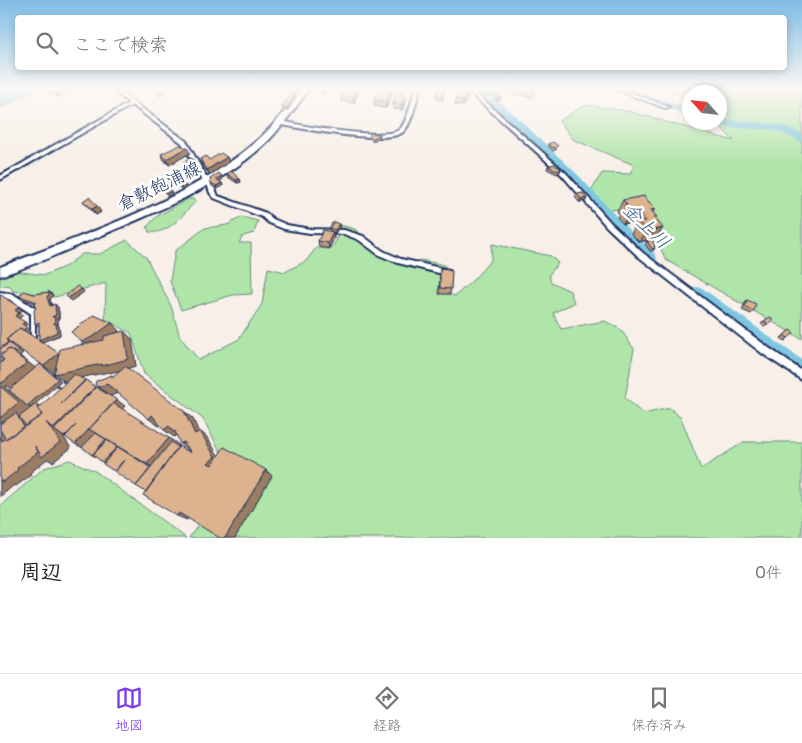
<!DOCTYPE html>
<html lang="ja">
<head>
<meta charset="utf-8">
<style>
	body { margin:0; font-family:Pangolin,"Klee One",sans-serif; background:#f2f2f2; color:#222 }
	.compass { position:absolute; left:682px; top:85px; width:45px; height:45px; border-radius:50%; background:#fff; box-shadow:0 2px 8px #0003; rotate:297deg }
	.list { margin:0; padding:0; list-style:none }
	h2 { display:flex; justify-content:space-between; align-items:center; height:65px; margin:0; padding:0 20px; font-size:21px }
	h2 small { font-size:16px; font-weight:400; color:#767676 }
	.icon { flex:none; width:28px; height:28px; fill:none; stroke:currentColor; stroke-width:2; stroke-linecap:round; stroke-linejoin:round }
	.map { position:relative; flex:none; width:802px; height:538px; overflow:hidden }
	.search { position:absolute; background:#fff; box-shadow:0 2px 8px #0003; left:15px; right:15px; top:15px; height:55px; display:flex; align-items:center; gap:12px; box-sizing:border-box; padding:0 18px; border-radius:5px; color:#767676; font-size:19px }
	.sheet { height:135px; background:#fff }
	nav { display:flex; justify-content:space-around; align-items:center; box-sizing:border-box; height:70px; border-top:1px solid #e0e0e0; background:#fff; font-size:14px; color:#767676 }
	nav a { display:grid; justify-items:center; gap:2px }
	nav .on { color:#7c3aed }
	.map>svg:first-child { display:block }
</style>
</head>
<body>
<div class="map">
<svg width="802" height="538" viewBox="0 0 802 538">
	<rect width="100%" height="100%" fill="#f8f0e8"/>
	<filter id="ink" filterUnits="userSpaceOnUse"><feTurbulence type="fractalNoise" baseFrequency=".02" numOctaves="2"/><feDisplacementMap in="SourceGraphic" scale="10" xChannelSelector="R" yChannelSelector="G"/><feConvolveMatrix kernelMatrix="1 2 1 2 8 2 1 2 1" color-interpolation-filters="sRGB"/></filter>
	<g filter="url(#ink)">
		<path fill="#afe5a8" stroke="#658a83" d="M667,89h135v250l-136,-79 -26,-54 -30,4 -19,-19 11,-18 28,1 4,-9 -60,-25 -15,-19 26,-16 43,6 106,30 -17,-18 3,-1v-30h-30l-1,7z
			M188,199h6l2,2c-13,13 -27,34 -47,31l-2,-5 9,-10z
			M242,217l16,4 -4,12 -11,3 -4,7h12l1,51 -19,1 -52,15 -11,-29 5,-30 30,-23 22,-3z
			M332,223l23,6 23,27 24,9 19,-5 24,5 -7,26 17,5 19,-17 17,-19 1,-16 59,12 7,7 -9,12 2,7 19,9 4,12 -21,10 8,16 44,-8 16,9 13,19 -9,49 18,16 27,-6 11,10 20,51 43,-27h58v96h-613l44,-63 -30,-56 -59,-45 -13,-41 -26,-14 1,-36 -51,14 -42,-6 -4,-6 -9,2v-11l14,-5 31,4 21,-9 16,-12h18l27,-14 19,17 25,49 9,31 19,23 40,-21 23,-35 6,-36 17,4 21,-11 10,-13h16l6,-11 -9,-8z
			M69,460l26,11 91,67h-186v-32l44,-38z"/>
		<path fill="#7fc7e0" stroke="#578aac" d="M0,89h38l-38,19z"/>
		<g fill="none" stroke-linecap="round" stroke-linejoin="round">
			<path fill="#7fc7e0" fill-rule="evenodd" d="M476,89h11l91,86 49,53 28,26 2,4 -2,4 -5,2 -5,-2 -28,-26 -47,-55 -67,-63z
				M614,89h16l60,20v7z
				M720,119c28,5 55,0 82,15v8l-26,-12 -49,-3 -17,-5h10z
				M696,287l6,1 100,72v18l-6,-2 -106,-78 -2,-5 2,-5z"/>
			<defs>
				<path id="lane-far1" d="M33,311v29"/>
				<path id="lane" d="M57,373l3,11 5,3"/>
				<path id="street" d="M111,89h5l70,52 21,37 3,1 1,1 7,16 48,17 7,6 14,6 23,4 34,1 19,6 20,15 18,8 48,11 1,2 -1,2 -2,1 -49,-12 -19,-8 -20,-15 -15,-6 -34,-1 -26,-4 -15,-6 -7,-6 -48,-19 -4,-5 -3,-9 -4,-2 -21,-39 -50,-38 -132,75v-4l129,-73z
					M416,89h4c-4,12 -8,35 -17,43 -15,13 -100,-3 -121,-7l-3,-2 3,-2c18,5 107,20 118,8 8,-9 11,-28 16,-40z
					M466,89h5l95,84 45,50 32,30 126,95 33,23v9l-39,-26 -124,-97 -32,-30 -45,-52z
					M614,89h7l48,18 -4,1z
					M0,292l13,2 23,15 1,2 -1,2 -3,1 -3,-1 -21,-14 -9,-1z"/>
				<path id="primary" d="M301,89h8c-13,18 -25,35 -40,51 -47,46 -111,71 -171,97 -32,13 -65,29 -98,39v-9c83,-32 197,-69 262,-131 15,-14 27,-30 39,-47z"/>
			</defs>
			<use href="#lane-far1" stroke="#1b2f5e" stroke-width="8"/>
			<use href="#lane" stroke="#1b2f5e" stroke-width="9"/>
			<use href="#street" stroke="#1b2f5e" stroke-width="4"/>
			<use href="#primary" stroke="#1b2f5e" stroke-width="4"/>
			<use href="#lane-far1" stroke="#fff" stroke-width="4"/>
			<use href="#lane" stroke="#fff" stroke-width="5"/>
			<use href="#street" fill="#fff" fill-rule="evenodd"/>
			<use href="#primary" fill="#fff" fill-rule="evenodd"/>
		</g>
		<path fill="#be997a" stroke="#1b2f5e" d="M45,89h28l-15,8 -6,-3 -1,-2 -2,1 -3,-2z
			M288,89h6v5l2,4 -9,13 -4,-1 -1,-3 9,-12h-1z
			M316,89h10l-2,5h-4l-1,-5z
			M344,89h16l-6,14 -13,-2 -1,-5z
			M379,89h15l-8,19 -12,-2v-6z
			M398,89h7l-1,4h-2v2l4,6 -3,7 -1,2 -9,-1v-6z
			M438,89h9l-1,1h-2l-1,10 -7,-1v-5z
			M507,89h30l-5,9 -26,-6z
			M493,93l8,4 -1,3 -4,1 -3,-5z
			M468,97l-5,9 -8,-1 1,-6z
			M548,144l9,5 -4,2 -5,-5z
			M187,148l3,5 -21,12 -5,-5 -3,-6z
			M227,157l2,5 -19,13 -8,-10 -2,-6 9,1z
			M548,166l13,3 -1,3 -3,2 -10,-5z
			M227,174l13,5 1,3 -4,1 -9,-6z
			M223,179l-4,2 3,2 1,3 -6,3 -5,-3 -1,-3z
			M577,194l9,7 -7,1 -4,-5z
			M623,200l32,9 -2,3 2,7v20l-16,3 -8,-8 4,-8 -2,-4 -10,2 -6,-7 2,-3 -2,-3z
			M83,201l18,11 -5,3 -8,-8z
			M340,227l-5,6 -5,-2 -1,-3z
			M333,232l1,6 -5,11 -10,-2 -1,-6z
			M647,241l8,7 -2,3h-3l-5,-7z
			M440,268l11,21 -1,5h-11z
			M50,292l3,3 -3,5 2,5 6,2 1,6v5l-2,1h1v6l1,1 1,9 -18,7 -3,-2v-14l-4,-2 1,-16 -1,-5 -13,-4 -3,-3z
			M747,300l7,11 -3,3 -9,-4 3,-7z
			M764,321l4,3 -3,3 -4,-3z
			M790,330l-2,8 -3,3 -4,-3z"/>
		<path fill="#9b7d63" stroke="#1b2f5e" d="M53,89h20l-15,8z
			M323,89h3l-2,5z
			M357,89h3l-6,14 -1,-6z
			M391,89h3l-8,19v-6z
			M165,90l1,2 -7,4 -2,-3z
			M468,91v6l-5,9v-5z
			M295,95l1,3 -9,13 -1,-3z
			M406,96v5l-3,7 -1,2v-6z
			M501,97l-1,3 -4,1 1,-3z
			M380,134v3l-8,5v-3z
			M187,148l3,5 -21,12 -3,-6z
			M227,157l2,5 -19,13 -3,-5z
			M194,161l2,3 -9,4 -2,-3z
			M179,175l1,3 -18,13 -2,-3z
			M222,176l1,3 -5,3 -2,-3z
			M240,179l1,3 -4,1 -1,-3z
			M222,183l1,3 -6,3 -1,-3z
			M185,185l1,3 -4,2 -2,-2z
			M171,191l1,3 -4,3 -2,-3z
			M587,198l-1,3 -7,1 2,-3z
			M97,206l4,6 -5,3 -4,-6z
			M640,211l-7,11 -10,2 6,-11z
			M339,224l1,3 -5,6v-3z
			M663,228l-8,11 -16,3 8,-11z
			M333,232l1,6 -5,11 -1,-6z
			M82,289l2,3 -13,9 -3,-3z
			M50,292l3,3 -3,5 3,9 -3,-3 -3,-9z
			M55,304l3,3 1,6v5l-2,1h1v6l1,1 1,9 -18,7 -3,-2 15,-16 -2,-7z
			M19,307l4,3 -5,3 -3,-3z
			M19,313l4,2 -4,4 -4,-3z
			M25,322l3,3 -2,2 -4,-3z
			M112,323l7,8 -16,13 -13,6 -8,-8z
			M27,327l3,3 -19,15 12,8 -3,3 18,14 -24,20 -7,-4 -2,1 22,19 17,-39 17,14 -30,27 -3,-2 3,2 5,-4 7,4 18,-4 24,-24 19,13 -44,39 11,16 -18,14 -6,-3 -17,14 1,2 -15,11 -2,-1 -14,12v-15l2,-41 -2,-4v-52l2,-2 -2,-34z
			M124,331l8,8 4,27 -26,7 -1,-1 -45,9 -10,-7z
			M59,353l9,7 -14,13 -10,-7z
			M107,384l11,9 -8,3 -12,-9z
			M117,400l8,6 -26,29 54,34 -44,-4 -7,-3 -3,-4 -7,-3 -7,-6 -10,-5z
			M184,411l9,8 10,23 -8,-8z
			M152,415l10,8 -3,3 -10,-7z
			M169,426l10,7 -5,4 -10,-7z
			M200,431l8,7 15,26 -7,5 -8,-6z
			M169,438l10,7 -21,26 -11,-7z
			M184,442l9,7 -4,2 -9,-7z
			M266,470l6,6 -37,62h-10z
			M179,513l10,4 -2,3 -10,-4z"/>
		<path fill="#ddb28e" stroke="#1b2f5e" d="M159,89h6v1l-8,3 -2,-1z
			M344,89h13l-4,8 -13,-1z
			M379,89h12l-5,13 -12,-2z
			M438,89h6l-1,5h-7z
			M462,89l6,2 -5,10 -7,-2z
			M520,89h15l-1,4z
			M397,90l5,1 -1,4 5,1 -4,8 -9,-1z
			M292,93l3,2 -4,7 -5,6 -4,-1 1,-2z
			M493,93h4l4,4 -4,1z
			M370,133l10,1 -8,5 -2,-1z
			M553,142l5,4 -4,2 -6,-4z
			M180,145l7,3 -21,11 -5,-5z
			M221,153l6,4 -20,13 -7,-11 6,-3 3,4z
			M192,158l2,3 -9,4 -2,-3z
			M554,164l7,5 -3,2 -10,-5z
			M231,171l9,8 -4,1 -9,-6z
			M219,173l3,3 -6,3 6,4 -6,3 -5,-3 -1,-4z
			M173,174l6,1 -19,13 -5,-6 8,-3z
			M180,180l5,5 -5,3 -5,-5z
			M166,186l5,5 -5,3 -5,-5z
			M583,193l4,5 -6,1 -4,-5z
			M644,196l11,13 -4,1 6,7h-3l9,11 -16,3 -9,-9 8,-1 -6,-10 -11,2 -5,-7 3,-1 -4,-5z
			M89,197l8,9 -5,3 -9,-8z
			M334,222l5,2 -4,6 -6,-2z
			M323,230l10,2 -5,11 -10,-2z
			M653,240l2,8 -3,1 -5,-8z
			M440,268l12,3 -1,18 -11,-1z
			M77,286l5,3 -14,9 -2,-2z
			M24,291l10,3 16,-2 -3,5 3,9 5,-2 1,11 -4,2h3l-1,7 2,-1 1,9 -18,8v-18l-4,2 -1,-14 2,-2 -3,-4 4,-2 -18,-6z
			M0,295h1l18,12 -4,3 4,3 -4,3 10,6 -3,2 5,3 -4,3 -3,-2 -14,12 3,1 -9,8z
			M747,300l9,4 -2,7 -9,-4z
			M94,315l18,8 -18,13 -12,6 -11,-10z
			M770,317l3,2 -5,5 -4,-3z
			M20,328l39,25 -15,13 -38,-26z
			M790,330l4,3 -6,5 -4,-3z
			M124,331l4,28 -26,7v-2l-48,10 6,-25 44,-9v-4z
			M9,343l10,8 -3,2 -7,-4 -9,7v-7z
			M9,349l18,14 -25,20 -2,-1v-19l4,-3 -4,-3v-1z
			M0,357l4,3 -4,3z
			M40,364l18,15 -31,27 -18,-16z
			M125,366l59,45 11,23 5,-3 15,26 -7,6 4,2 12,-18 42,23 -41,68h-5l-41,-25 -2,3 -34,-21 36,-49 12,7 -7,-11 -4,2 -5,-13 -2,1 -4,-6 -5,4 -12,-15 -3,4 -42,-35 -9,3 -3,-2 1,-4 16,-6v2z
			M74,374l11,6 -24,24 25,-24 9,7 -42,42 -7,-7 14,20 -18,15 -7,-11 3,6 -21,16 1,2 -15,12 -1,-2 -2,2v-45l2,4 40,-26 -4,-6z
			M0,386l19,16 -19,16z
			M96,387l21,13 -42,44 -10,-7 11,-12 -12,12 -10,-7z
			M113,403l56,35 -22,26 -58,-35z
			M36,404l6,11 -16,11 -7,-9z
			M16,413l8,14 -18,12 -6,-9v-6z
			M96,433l10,6 -14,16 -10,-8z
			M107,440l10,7 -15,15 -9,-7z
			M171,442l7,5 -32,45 -10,-6z
			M118,447l33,21 -15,18 -21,-14 10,-13 -11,12 -11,-7z"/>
	</g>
	<linearGradient id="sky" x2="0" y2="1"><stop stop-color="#7ebce5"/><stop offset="0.54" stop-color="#fcf8f5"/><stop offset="1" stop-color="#fcf8f5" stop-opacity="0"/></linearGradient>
	<rect width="802" height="165" fill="url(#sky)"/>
	<g text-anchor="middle" stroke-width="5" stroke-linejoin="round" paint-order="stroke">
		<g font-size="18" fill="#1b2f5e" stroke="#fff">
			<text transform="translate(159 186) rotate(-26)" y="6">倉敷飽浦線</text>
		</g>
		<g font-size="19" font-style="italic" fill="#395d85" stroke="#fff">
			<text transform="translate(647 225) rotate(44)" y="7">金上川</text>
		</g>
	</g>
</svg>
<svg class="compass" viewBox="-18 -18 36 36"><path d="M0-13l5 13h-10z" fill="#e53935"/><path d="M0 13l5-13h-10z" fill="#767676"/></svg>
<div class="search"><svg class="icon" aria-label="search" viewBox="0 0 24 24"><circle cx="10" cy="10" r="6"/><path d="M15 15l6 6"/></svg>ここで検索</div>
</div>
<section class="sheet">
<h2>周辺<small>0件</small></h2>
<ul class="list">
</ul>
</section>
<nav>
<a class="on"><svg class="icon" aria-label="map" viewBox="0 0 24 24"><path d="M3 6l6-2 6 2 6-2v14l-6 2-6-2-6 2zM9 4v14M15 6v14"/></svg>地図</a>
<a><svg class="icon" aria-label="directions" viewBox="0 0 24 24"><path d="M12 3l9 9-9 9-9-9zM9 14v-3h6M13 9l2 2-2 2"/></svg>経路</a>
<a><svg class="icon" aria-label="saved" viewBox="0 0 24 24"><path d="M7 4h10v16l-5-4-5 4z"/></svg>保存済み</a>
</nav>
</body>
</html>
